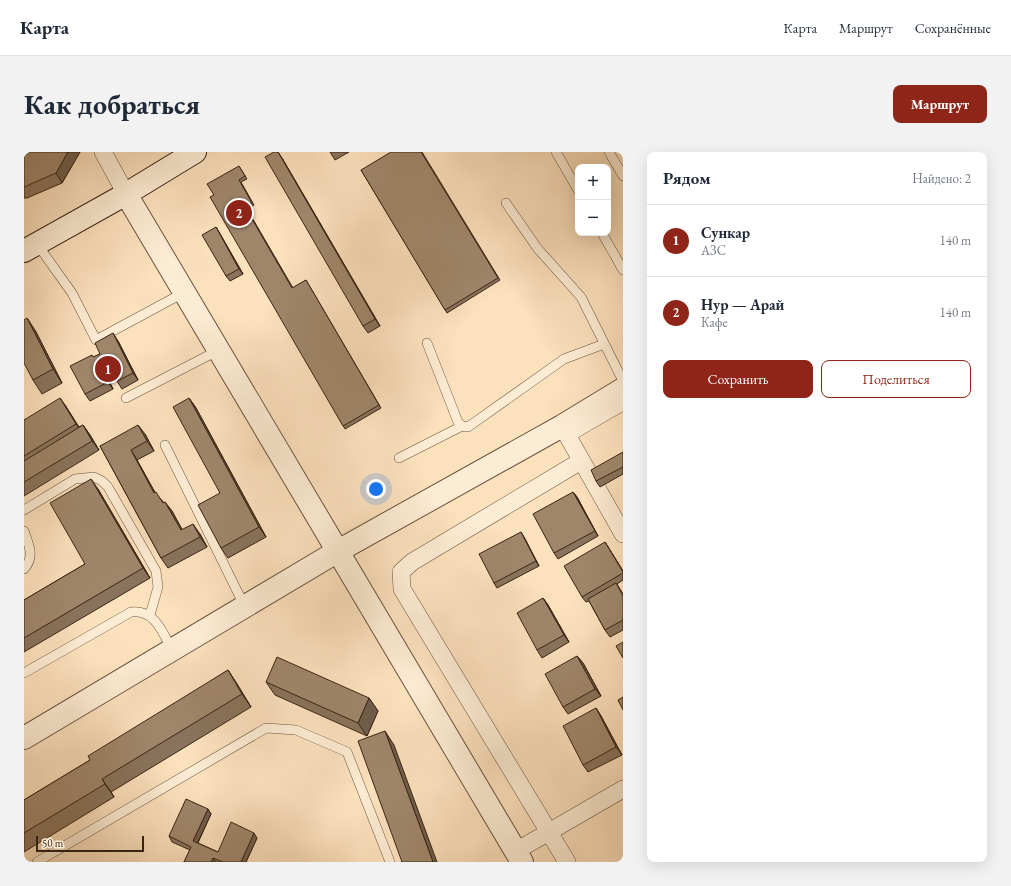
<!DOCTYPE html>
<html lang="ru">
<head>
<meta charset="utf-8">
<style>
	body { margin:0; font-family:"EB Garamond",serif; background:#f2f2f3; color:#1f2937 }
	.controls { position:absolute; right:12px; top:12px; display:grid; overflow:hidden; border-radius:8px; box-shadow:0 4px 16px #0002 }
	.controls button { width:36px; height:36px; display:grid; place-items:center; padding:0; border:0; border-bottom:1px solid #e0e1e3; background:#fff; color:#1f2937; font:20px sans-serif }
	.scale { position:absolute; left:12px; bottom:10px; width:108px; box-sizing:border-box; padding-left:4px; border:2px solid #3a2413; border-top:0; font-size:11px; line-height:14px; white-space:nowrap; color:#3a2413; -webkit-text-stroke:3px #fdecd4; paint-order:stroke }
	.you { position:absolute; left:352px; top:337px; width:14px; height:14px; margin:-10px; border:3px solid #fff; border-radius:50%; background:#1a73e8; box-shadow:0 0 0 6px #1a73e833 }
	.badge { display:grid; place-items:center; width:26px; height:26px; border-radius:50%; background:#8f2418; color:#fff; font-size:13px; font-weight:700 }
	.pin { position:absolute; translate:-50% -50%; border:2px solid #fff; box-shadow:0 1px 4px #0006 }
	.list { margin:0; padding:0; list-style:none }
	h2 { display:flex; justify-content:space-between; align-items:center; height:52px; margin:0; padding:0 16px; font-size:17px }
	h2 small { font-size:13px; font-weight:400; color:#747a83 }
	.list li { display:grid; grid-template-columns:26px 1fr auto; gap:12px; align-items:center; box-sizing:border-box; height:72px; padding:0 16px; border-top:1px solid #e0e1e3 }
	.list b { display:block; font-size:15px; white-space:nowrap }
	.list p { margin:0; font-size:13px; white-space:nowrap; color:#747a83 }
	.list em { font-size:13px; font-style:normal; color:#747a83 }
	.actions { display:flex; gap:8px; padding:12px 16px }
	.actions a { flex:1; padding:9px 0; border:1px solid #8f2418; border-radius:8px; text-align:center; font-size:14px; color:#8f2418 }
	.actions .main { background:#8f2418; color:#fff }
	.map { position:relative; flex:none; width:599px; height:710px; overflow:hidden; border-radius:8px }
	header { display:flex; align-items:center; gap:24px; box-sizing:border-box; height:56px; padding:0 20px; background:#fff; border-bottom:1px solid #e0e1e3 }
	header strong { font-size:19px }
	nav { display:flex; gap:22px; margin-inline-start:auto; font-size:14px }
	.intro { display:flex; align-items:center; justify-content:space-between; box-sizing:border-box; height:96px; padding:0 24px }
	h1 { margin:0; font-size:28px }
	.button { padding:10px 18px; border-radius:8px; background:#8f2418; color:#fff; font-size:14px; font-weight:700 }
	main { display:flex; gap:24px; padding:0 24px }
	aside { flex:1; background:#fff; border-radius:8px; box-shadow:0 4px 16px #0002 }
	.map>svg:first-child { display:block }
</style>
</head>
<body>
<header>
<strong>Карта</strong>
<nav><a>Карта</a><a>Маршрут</a><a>Сохранённые</a></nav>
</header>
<div class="intro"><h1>Как добраться</h1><a class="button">Маршрут</a></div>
<main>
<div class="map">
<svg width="599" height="710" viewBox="0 0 599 710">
	<rect width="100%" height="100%" fill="#fce1bd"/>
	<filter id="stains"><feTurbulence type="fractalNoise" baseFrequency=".005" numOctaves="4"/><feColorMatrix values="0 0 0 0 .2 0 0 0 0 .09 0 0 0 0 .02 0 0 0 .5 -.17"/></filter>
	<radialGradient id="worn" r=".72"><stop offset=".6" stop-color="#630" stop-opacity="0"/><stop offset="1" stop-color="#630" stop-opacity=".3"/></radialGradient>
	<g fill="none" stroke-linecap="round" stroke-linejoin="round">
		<defs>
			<path id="service" d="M532,0l22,38
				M585,0l14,24
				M482,51l32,46 43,48 42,84
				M578,81l21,37
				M13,92l35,49 24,47 89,-48
				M403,191l31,79 4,4 6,1 96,-68 40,-15
				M102,246l93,-48
				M544,286l55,-32
				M141,293l80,162
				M375,306l63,-32
				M0,358l51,-31 19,-2 8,4 6,6 48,84 2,16 -8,28
				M0,379c5,14 11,26 0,38
				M0,521l107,-61c24,-3 32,21 41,38
				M13,710l229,-134 30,2 51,22 43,110"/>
			<path id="minor" d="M79,0l23,42
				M538,274l61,108
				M492,699l107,-62
				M543,710l-165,-273 -1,-17 11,-10 169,-101"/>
			<path id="tertiary" d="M102,42l396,668
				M0,586l314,-187 224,-125 61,-37"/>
			<path id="secondary" d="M0,99l102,-57 69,-42"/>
		</defs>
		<use href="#service" stroke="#6a533e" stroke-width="10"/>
		<use href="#minor" stroke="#6a533e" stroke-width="18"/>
		<use href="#tertiary" stroke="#6a533e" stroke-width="24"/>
		<use href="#secondary" stroke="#3a2413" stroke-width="24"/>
		<use href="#service" stroke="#fdecd4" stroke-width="9"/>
		<use href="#minor" stroke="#fdecd4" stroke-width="17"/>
		<use href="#tertiary" stroke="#fdecd4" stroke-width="22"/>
		<use href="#secondary" stroke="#fdecd4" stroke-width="22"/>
	</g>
	<path fill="#89735c" stroke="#3a2413" d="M0,0h56l-18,31 -35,15h-3z
		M306,0h19l-14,8z
		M398,0l78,128 -53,33 -86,-143z
		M258,6l98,168 -12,7 -5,-7z
		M215,14l8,13 -6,3 13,23 -7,4 46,79 13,-8 75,128 -36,21 -131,-234z
		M192,75l27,47 -13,7 -4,-5z
		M3,166l9,14 26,51 -20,11 -9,-14z
		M94,189l20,39 -16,9 -7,-11 -6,3 4,8 -23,12 -5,-7 9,-37 6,-3z
		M165,246l7,10 70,129 -38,21 -7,-10 -1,-55z
		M41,253l14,22 4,-2 7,10 9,15 -75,46v-76z
		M121,282l9,17 -17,9 18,33 17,18 10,19 18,4 7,13 -39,21 -7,-10 -61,-112z
		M599,300v22l-23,13 -4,-6z
		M74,337l52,89 -126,74v-52l61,-36z
		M549,340l4,5 21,39 -40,23 -4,-6z
		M500,385l15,29 -42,22 -3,-5z
		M581,390l18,29v9l-6,4 6,10v36l-13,7 -5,-7 -16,-29 -3,1 -4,-5z
		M519,446l5,7 21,37 -27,16 -5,-8z
		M553,504l6,7 18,33 -33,18 -5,-7z
		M204,518l9,14 14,23 -140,85 3,5 -90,55v-52l66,-40z
		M242,530l103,16 9,13 -11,25 -92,-41z
		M572,556l5,8 21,39 -34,17 -5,-7z
		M184,657l3,5 -13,29 20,9 39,-14 -11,24h-62l6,-12 -18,-8 -3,-6z"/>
	<path fill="#6f5e4b" stroke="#3a2413" d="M44,0h12l-18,31 -6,-10z
		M254,0l4,6 98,168 -5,-7z
		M192,75l3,5 24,42 -4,-5z
		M3,166l9,14 26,51 -9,-14z
		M89,181l5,8 20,39 -5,-7z
		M80,221l5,8 4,8 -5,-7z
		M36,246l5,7 16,26 -5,-7z
		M165,246l7,10 70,129 -7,-10z
		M59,273l7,10 9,15 -7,-9z
		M114,273l7,9 9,17 -7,-10z
		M107,298l6,10 24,43 -7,-10z
		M67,327l7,10 52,89 -7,-10z
		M549,340l4,5 21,39 -3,-5z
		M141,350l7,9 16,29 -7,-10z
		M169,372l7,10 7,13 -7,-10z
		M497,380l3,5 15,29 -3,-5z
		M581,390l18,29v1z
		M519,446l5,7 21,37 -5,-7z
		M553,504l6,7 18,33 -6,-7z
		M204,518l9,14 14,23 -9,-13z
		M345,546l9,13 -11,25 -9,-13z
		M572,556l5,8 21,39 -6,-8z
		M361,579l9,14 43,117h-4z
		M78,627l9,13 3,5 -9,-13z
		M184,657l3,5 -15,32 -3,-5z
		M230,681l3,5 -11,24h-5z
		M189,706l3,4h-5z"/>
	<path fill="#9f866b" stroke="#3a2413" d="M0,0h44l-12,21 -32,14z
		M250,0h4l97,167 -12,7 -98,-169z
		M367,0h30l77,126 -53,32 -84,-140z
		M215,14l6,10 -6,4 13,23 -7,4 47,81 14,-8 73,125 -36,21 -133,-229 4,-2 -7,-11z
		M192,75l23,42 -13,7 -24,-41z
		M3,166l26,51 -20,11 -9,-17v-43z
		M89,181l20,40 -16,8 -6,-11 -7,3 4,9 -23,12 -15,-28 22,-11 1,2 7,-3 -5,-11z
		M36,246l16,26 -52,32v-36z
		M165,246l70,129 -38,21 -23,-43 22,-12 -47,-86z
		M59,273l9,16 -68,41v-21z
		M114,273l9,16 -16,9 23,43 2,-1 7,11 2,-1 16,28 12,-6 7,13 -39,21 -61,-112z
		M599,300v15l-27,14 -5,-11z
		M67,327l52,89 -119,70v-38l61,-36 -35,-61z
		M549,340l22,39 -41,22 -21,-39z
		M497,380l15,29 -42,22 -15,-29z
		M581,390l18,30v1l-41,24 -18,-31z
		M592,431l7,13v24l-18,10 -17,-31z
		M519,446l21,37 -27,15 -20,-37z
		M599,490v16l-7,-12z
		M553,504l18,33 -32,18 -18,-33z
		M253,505l92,41 -11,25 -92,-41z
		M204,518l14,24 -140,85 3,5 -81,49v-33l66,-40 -2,-4z
		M599,545v13l-5,-10z
		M572,556l20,39 -33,18 -20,-39z
		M361,579l48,131h-31l-44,-121z
		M162,647l22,10 -15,32 25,11 13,-30 23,11 -13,29h-18l-10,-4 -2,4h-27l7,-15 -22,-11z"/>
	<rect width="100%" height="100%" filter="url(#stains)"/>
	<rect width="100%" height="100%" fill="url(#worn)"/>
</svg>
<div class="controls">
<button>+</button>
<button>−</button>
</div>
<div class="scale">50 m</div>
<div class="you"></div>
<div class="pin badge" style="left:84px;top:217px">1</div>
<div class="pin badge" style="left:215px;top:61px">2</div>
</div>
<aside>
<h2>Рядом<small>Найдено: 2</small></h2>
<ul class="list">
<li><span class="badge">1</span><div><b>Сункар</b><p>АЗС</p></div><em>140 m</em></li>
<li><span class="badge">2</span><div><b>Нур — Арай</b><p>Кафе</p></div><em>140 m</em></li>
</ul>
<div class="actions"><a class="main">Сохранить</a><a>Поделиться</a></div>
</aside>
</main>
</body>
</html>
